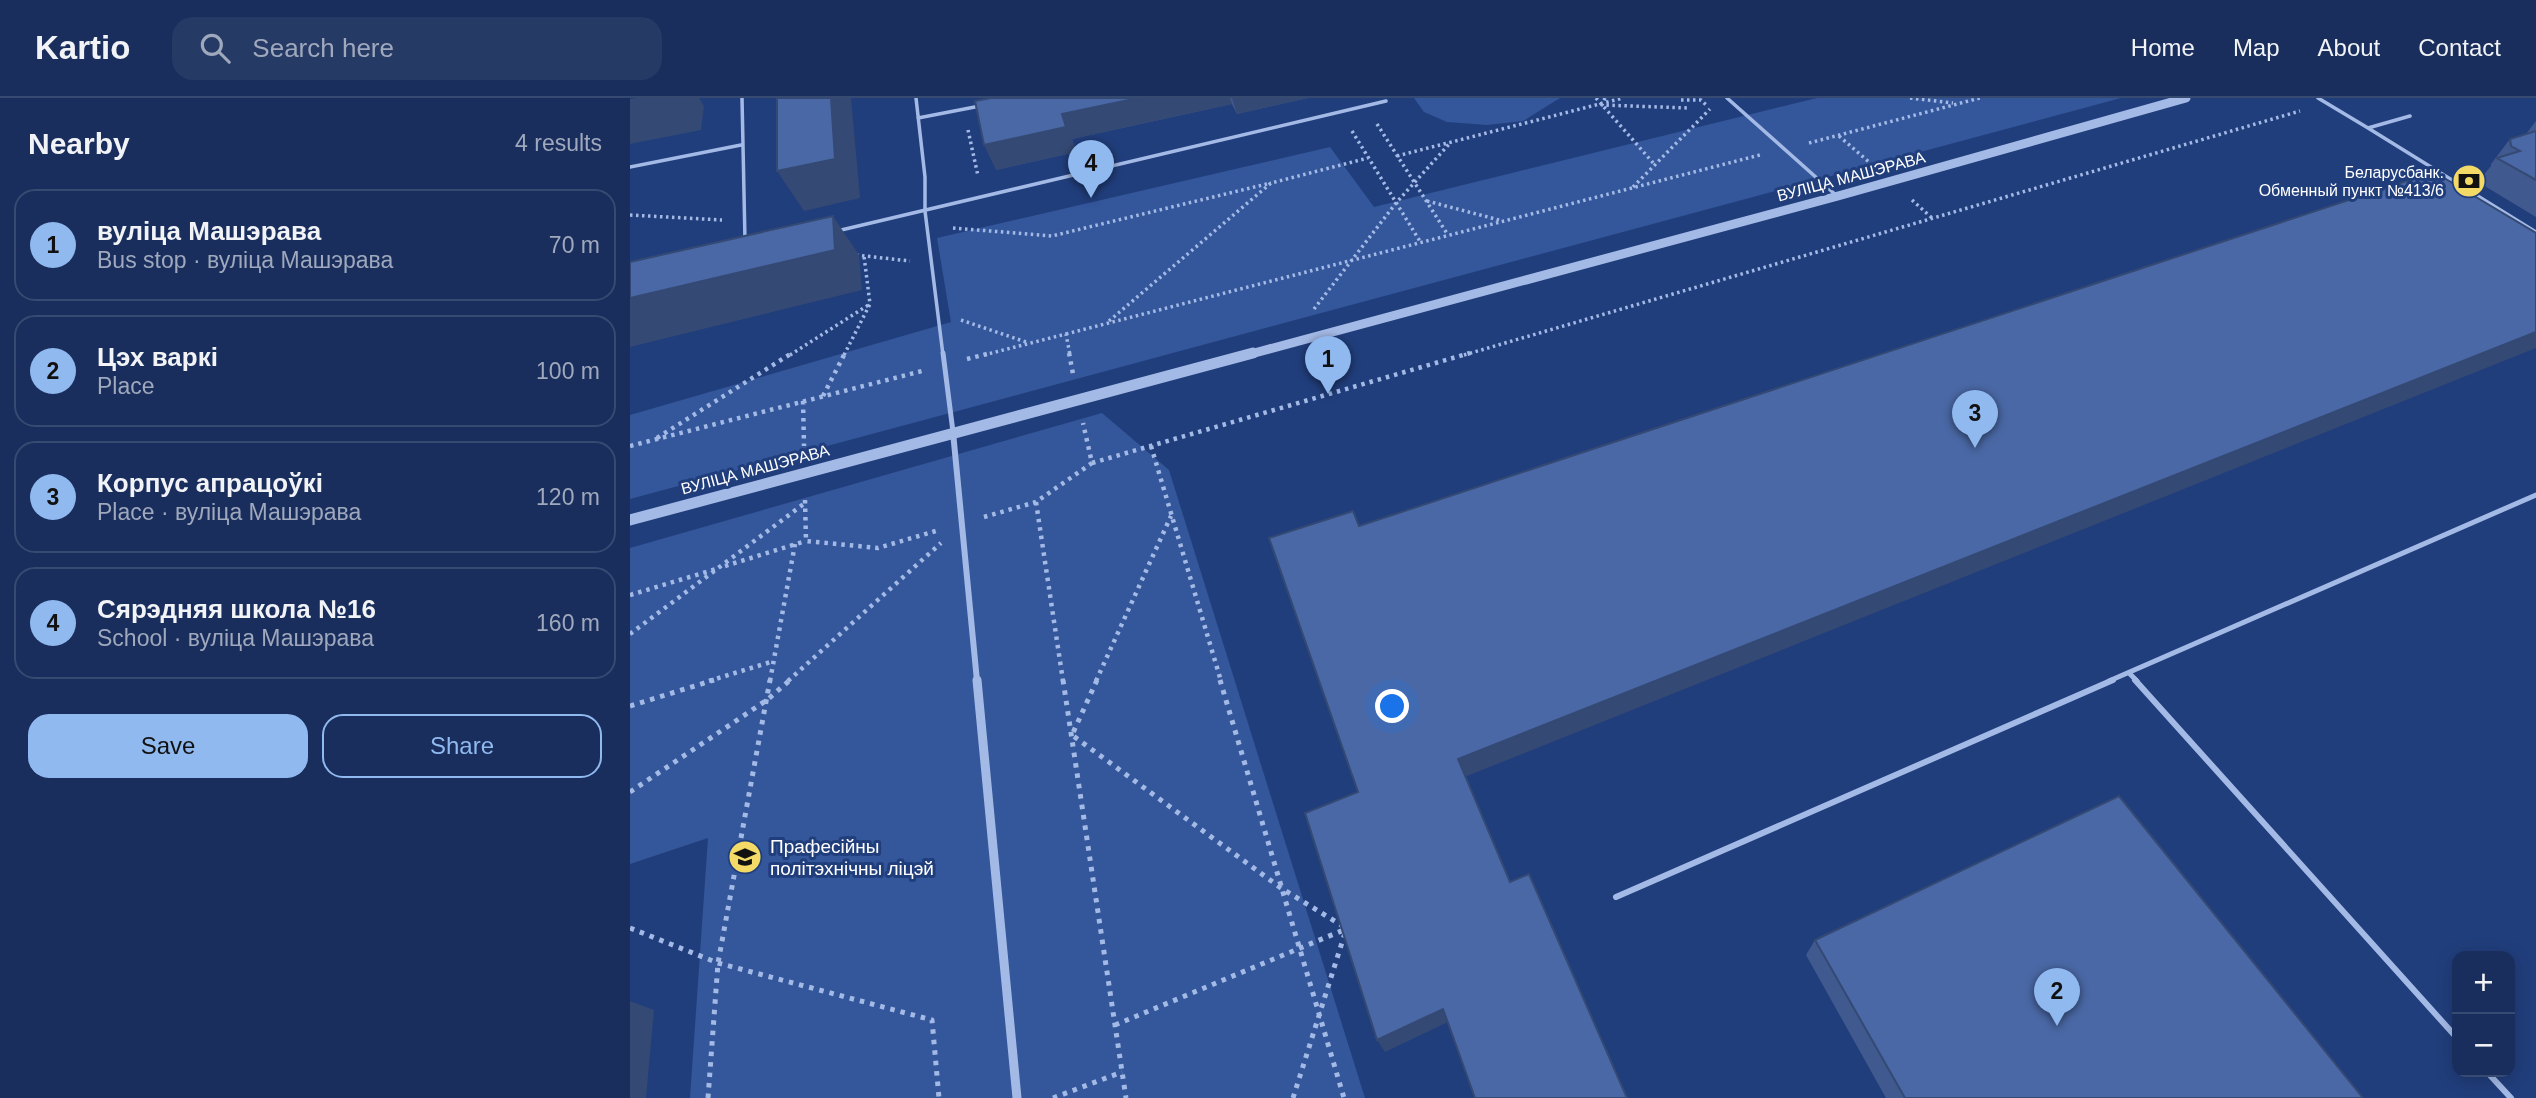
<!DOCTYPE html>
<html lang="en">
<head>
<meta charset="utf-8">
<style>
	body { margin:0; font-family:Helvetica,sans-serif; background:#263a66; color:#f1f3f6 }
	.controls { position:absolute; right:21px; bottom:21px; display:grid; overflow:hidden; border-radius:14px; box-shadow:0 4px 18px #0003 }
	.controls button { width:63px; height:63px; display:grid; place-items:center; padding:0; border:0; border-bottom:2px solid #374a72; background:#192e5d; color:#f1f3f6; font:35px sans-serif }
	.you { position:absolute; left:763px; top:609px; width:24px; height:24px; margin:-18px; border:5px solid #fff; border-radius:50%; background:#1a73e8; box-shadow:0 0 0 10px #1a73e833 }
	.badge { display:grid; place-items:center; width:46px; height:46px; border-radius:50%; background:#90b9f0; color:#111; font-size:23px; font-weight:700 }
	.pin { position:absolute; translate:-50% -58px; filter:drop-shadow(0 2px 4px #0008) }
	.pin::after { content:''; position:absolute; top:37px; width:24px; height:21px; background:inherit; clip-path:polygon(0 0,100% 0,50% 100%) }
	.list { margin:0; padding:0; list-style:none }
	h2 { display:flex; justify-content:space-between; align-items:center; height:91px; margin:0; padding:0 28px; font-size:30px }
	h2 small { font-size:23px; font-weight:400; color:#9fa8bc }
	.list li { display:grid; grid-template-columns:46px 1fr auto; gap:21px; align-items:center; box-sizing:border-box; height:112px; margin:0 14px 14px; padding:0 14px; border:2px solid #374a72; border-radius:21px }
	.list b { display:block; font-size:26px; white-space:nowrap }
	.list p { margin:0; font-size:23px; white-space:nowrap; color:#9fa8bc }
	.list em { font-size:23px; font-style:normal; color:#9fa8bc }
	.actions { display:flex; gap:14px; padding:21px 28px }
	.actions a { flex:1; padding:16px 0; border:2px solid #90b9f0; border-radius:21px; text-align:center; font-size:24px; color:#90b9f0 }
	.actions .main { background:#90b9f0; color:#111 }
	.icon { flex:none; width:38px; height:38px; fill:none; stroke:currentColor; stroke-width:2; stroke-linecap:round; stroke-linejoin:round }
	.map { position:relative; flex:none; width:1906px; height:1000px; overflow:hidden }
	header { display:flex; align-items:center; gap:42px; box-sizing:border-box; height:98px; padding:0 35px; background:#192e5d; border-bottom:2px solid #374a72 }
	header strong { font-size:33px }
	nav { display:flex; gap:38px; margin-inline-start:auto; font-size:24px }
	.search { width:490px; height:63px; background:#263a66; display:flex; align-items:center; gap:18px; box-sizing:border-box; padding:0 24px; border-radius:21px; color:#9fa8bc; font-size:26px }
	main { display:flex }
	aside { flex:1; background:#192e5d }
	.map>svg:first-child { display:block }
</style>
</head>
<body>
<header>
<strong>Kartio</strong>
<div class="search"><svg class="icon" aria-label="search" viewBox="0 0 24 24"><circle cx="10" cy="10" r="6"/><path d="M15 15l6 6"/></svg>Search here</div>
<nav><a>Home</a><a>Map</a><a>About</a><a>Contact</a></nav>
</header>
<main>
<aside>
<h2>Nearby<small>4 results</small></h2>
<ul class="list">
<li><span class="badge">1</span><div><b>вуліца Машэрава</b><p>Bus stop · вуліца Машэрава</p></div><em>70 m</em></li>
<li><span class="badge">2</span><div><b>Цэх варкі</b><p>Place</p></div><em>100 m</em></li>
<li><span class="badge">3</span><div><b>Корпус апрацоўкі</b><p>Place · вуліца Машэрава</p></div><em>120 m</em></li>
<li><span class="badge">4</span><div><b>Сярэдняя школа №16</b><p>School · вуліца Машэрава</p></div><em>160 m</em></li>
</ul>
<div class="actions"><a class="main">Save</a><a>Share</a></div>
</aside>
<div class="map">
<svg width="1906" height="1000" viewBox="0 0 1906 1000">
	<rect width="100%" height="100%" fill="#213e7c"/>
	<path fill="#34569a" d="M784,0h146l-37,23 -36,4 -40,-3 -23,-10z
		M1187,0h304l-1491,401v-84l321,-93 -14,-84 393,-91 44,60z
		M472,315l67,57 196,628h-675l18,-260 -78,26v-316z"/>
	<g fill="none" stroke-linecap="round" stroke-linejoin="round">
		<path stroke="#a4bae6" stroke-width="3.5" stroke-dasharray="2.5 3.5" stroke-linecap="butt" d="M966,0l59,67
			M975,0l-3,7 87,3
			M1280,0l43,5
			M1051,2h20l5,5
			M747,26l71,111
			M338,32l10,46
			M722,33l69,112
			M1209,38l30,26
			M1179,45l171,-45
			M767,58l226,-58
			M1003,89l77,-78
			M1282,102l20,18
			M797,103l76,20
			M0,117l92,5
			M323,130l99,8 219,-53
			M226,157l54,6
			M684,211l82,-106 55,-61
			M331,222l68,23
			M479,223l162,-138 97,-25
			M436,236l694,-179
			M160,257l80,-51
			M214,257l26,-51 -6,-48
			M354,257l82,-21 4,21
			M834,257l836,-244"/>
		<path stroke="#a4bae6" stroke-width="4.5" stroke-dasharray="3.5 5" stroke-linecap="butt" d="M439,255l4,21
			M337,261l24,-6
			M193,298l22,-43
			M173,303l1,45
			M27,340l135,-85
			M0,348l292,-75
			M521,348l70,235
			M462,365l378,-110
			M175,402l1,41 72,7 61,-18
			M406,404l27,179
			M354,419l52,-15 56,-39 -9,-40
			M95,468l81,-25
			M0,497l86,-26
			M0,536l175,-131
			M79,583l65,-20
			M140,583l25,-137
			M158,583l153,-138
			M466,583l75,-165"/>
		<path stroke="#a4bae6" stroke-width="5" stroke-dasharray="4.5 6" stroke-linecap="butt" d="M433,582l63,418
			M467,582l-25,55 209,153 65,40
			M590,582l124,418
			M0,608l84,-26
			M0,694l137,-92 23,-20
			M0,830l88,35 214,57 7,78
			M485,927l231,-96
			M78,1000l10,-135 52,-283
			M423,1000l69,-26
			M663,1000l52,-165"/>
		<path stroke="#a4bae6" stroke-width="3.5" d="M112,0l3,143
			M286,0l9,79v34l18,144
			M1097,0l110,98
			M1688,0l50,30 42,-12
			M288,20l62,-12
			M1738,30l168,104
			M0,69l111,-22
			M207,133l549,-130"/>
		<path stroke="#a4bae6" stroke-width="5" d="M313,255l10,79
			M1499,575l8,8
			M1479,583l427,-186"/>
		<path stroke="#a4bae6" stroke-width="6" d="M1505,582l322,358
			M986,799l497,-217
			M1857,974l24,26"/>
		<path stroke="#a4bae6" stroke-width="6" d="M323,334l24,249"/>
		<path stroke="#a4bae6" stroke-width="9" d="M347,582l40,418"/>
		<path stroke="#a4bae6" stroke-width="9" d="M617,257l591,-159 348,-98"/>
		<path stroke="#a4bae6" stroke-width="11" d="M0,422l623,-167"/>
	</g>
	<path fill="#40598e" d="M361,0h317l-71,16 -5,-10 -160,35 4,13 -80,18z
		M1906,23v96l-58,-35 13,-16v-2l19,-25 16,-5z
		M1185,842l548,158h-477l-80,-143z"/>
	<path fill="#344974" d="M7,0h62l5,8 -3,24 -71,14v-45z
		M201,0h20l9,100 -56,13 -27,-40z
		M508,0h92l2,6 -160,35 4,13 -80,18 -12,-25 78,-31z
		M602,0h76l-71,16z
		M203,118l26,39 3,35 -232,57v-49z
		M1906,234v16l-1074,430 -4,-19z
		M0,903l24,9 -8,88h-16z
		M813,911l5,13 -63,30 -8,-12z"/>
	<path fill="#4a68a5" stroke="#344974" stroke-width="2" d="M147,0h54l4,61 -58,12z
		M361,0h147l-76,16 4,13 -82,18 -9,-44z
		M1906,33v49l-39,-22 23,-7 -9,-5 -1,-7z
		M1804,74l102,61v99l-1078,427 52,123 19,-8 98,224h-152l-32,-89 -66,31 -72,-227 53,-21 -89,-254 84,-27 6,15z
		M203,118l2,34 -205,48v-36z
		M1489,698l244,302h-458l-90,-158z"/>
	<defs>
		<symbol id="bank-disc" viewBox="-11 -11 22 22"><circle r="9.5" fill="#f3da66" stroke="#213e7c"/><path d="M-6-4H6V4H-6ZM0-2.3a2.3 2.3 0 1 0 0 4.6a2.3 2.3 0 1 0 0-4.6Z" fill="#111"/></symbol>
		<symbol id="university-disc" viewBox="-11 -11 22 22"><circle r="9.5" fill="#f3da66" stroke="#213e7c"/><path d="M0-5L7-2L0 1L-7-2ZM-4 1L0 2.5L4 1V4Q0 6-4 4Z" fill="#111"/></symbol>
	</defs>
	<g fill-rule="evenodd">
		<use href="#bank-disc" x="1820" y="64" width="38" height="38"/>
		<use href="#university-disc" x="96" y="740" width="38" height="38"/>
	</g>
	<g text-anchor="middle" stroke-width="6" stroke-linejoin="round" paint-order="stroke">
		<g font-size="16" fill="#fff" stroke="#213e7c" text-anchor="end">
			<text x="1814" y="80">Беларусбанк.<tspan x="1814" dy="18">Обменный пункт №413/6</tspan></text>
		</g>
		<g font-size="16" fill="#fff" stroke="#213e7c">
			<text transform="translate(1221 78) rotate(-15)" y="6">ВУЛІЦА МАШЭРАВА</text>
			<text transform="translate(125 371) rotate(-15)" y="6">ВУЛІЦА МАШЭРАВА</text>
		</g>
		<g font-size="19" fill="#fff" stroke="#213e7c" text-anchor="start">
			<text x="140" y="755">Прафесійны<tspan x="140" dy="22">політэхнічны ліцэй</tspan></text>
		</g>
	</g>
</svg>
<div class="controls">
<button>+</button>
<button>−</button>
</div>
<div class="you"></div>
<div class="pin badge" style="left:698px;top:296px">1</div>
<div class="pin badge" style="left:1427px;top:928px">2</div>
<div class="pin badge" style="left:1345px;top:350px">3</div>
<div class="pin badge" style="left:461px;top:100px">4</div>
</div>
</main>
</body>
</html>
